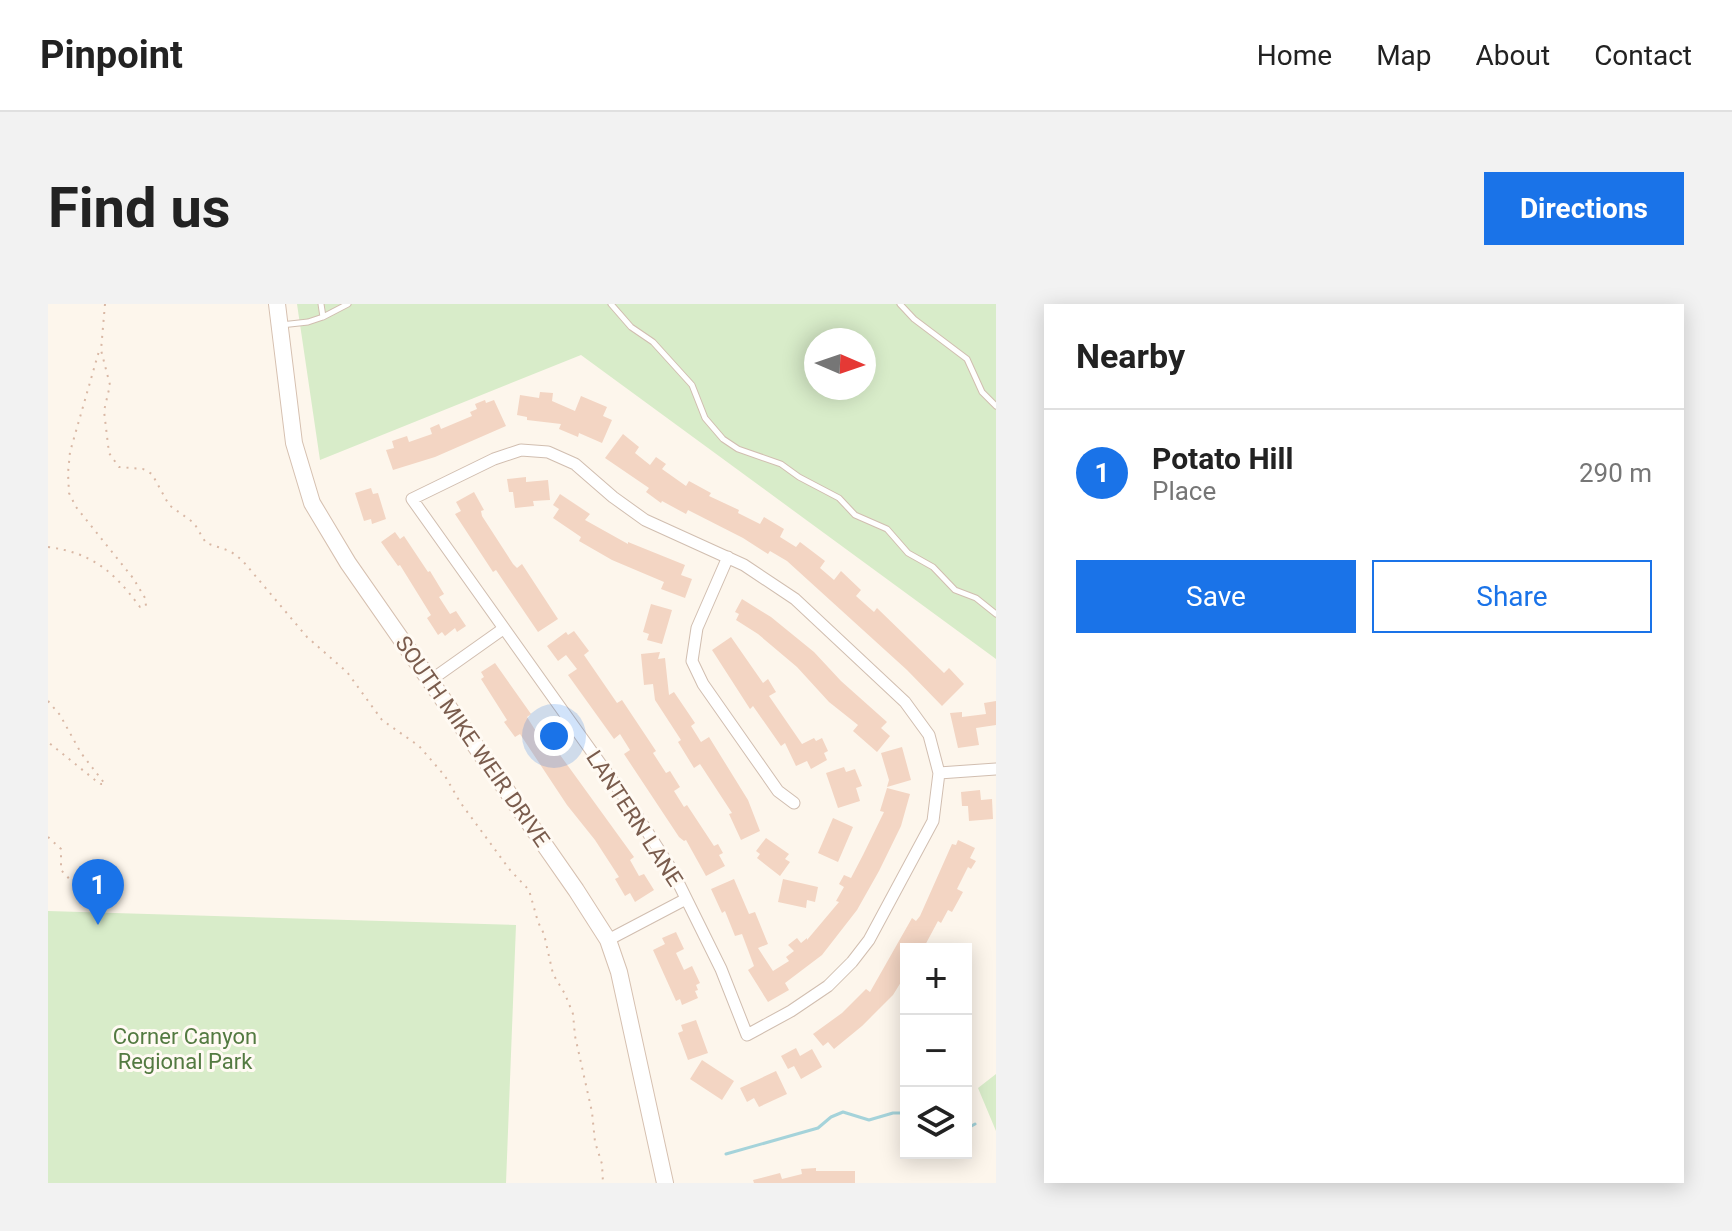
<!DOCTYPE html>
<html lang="en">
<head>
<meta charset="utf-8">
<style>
	body { margin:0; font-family:Roboto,sans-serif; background:#f2f2f2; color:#222 }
	.controls { position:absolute; right:24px; bottom:24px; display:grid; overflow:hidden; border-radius:0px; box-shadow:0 4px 20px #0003 }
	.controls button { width:72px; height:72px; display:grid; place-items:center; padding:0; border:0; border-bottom:2px solid #e0e0e0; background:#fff; color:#222; font:40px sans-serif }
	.compass { position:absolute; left:756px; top:24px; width:72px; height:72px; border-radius:50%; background:#fff; box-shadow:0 4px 20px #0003; rotate:92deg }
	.you { position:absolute; left:506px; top:432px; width:28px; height:28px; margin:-20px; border:6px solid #fff; border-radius:50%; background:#1a73e8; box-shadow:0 0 0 12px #1a73e833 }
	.badge { display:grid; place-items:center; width:52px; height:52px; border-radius:50%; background:#1a73e8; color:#fff; font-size:26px; font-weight:700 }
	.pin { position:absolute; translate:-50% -66px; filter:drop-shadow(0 2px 4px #0008) }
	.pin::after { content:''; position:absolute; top:42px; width:28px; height:24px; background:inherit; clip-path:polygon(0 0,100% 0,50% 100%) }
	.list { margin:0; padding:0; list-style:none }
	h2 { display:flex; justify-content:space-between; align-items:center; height:104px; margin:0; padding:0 32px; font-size:34px }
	h2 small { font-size:26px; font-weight:400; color:#767676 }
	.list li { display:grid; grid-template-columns:52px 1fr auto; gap:24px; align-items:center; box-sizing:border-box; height:128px; padding:0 32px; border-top:2px solid #e0e0e0 }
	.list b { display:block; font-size:30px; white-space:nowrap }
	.list p { margin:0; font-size:26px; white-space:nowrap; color:#767676 }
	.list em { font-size:26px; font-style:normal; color:#767676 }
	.actions { display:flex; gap:16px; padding:24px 32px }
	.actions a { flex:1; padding:18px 0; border:2px solid #1a73e8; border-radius:0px; text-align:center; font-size:28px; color:#1a73e8 }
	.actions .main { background:#1a73e8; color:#fff }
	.icon { flex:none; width:44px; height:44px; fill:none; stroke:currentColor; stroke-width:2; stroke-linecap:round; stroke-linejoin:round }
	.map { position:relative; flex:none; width:948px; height:879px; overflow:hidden; border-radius:0px }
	header { display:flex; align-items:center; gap:48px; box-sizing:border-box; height:112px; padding:0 40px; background:#fff; border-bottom:2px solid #e0e0e0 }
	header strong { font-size:38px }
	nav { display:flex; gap:44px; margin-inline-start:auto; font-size:28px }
	.intro { display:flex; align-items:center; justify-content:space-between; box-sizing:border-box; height:192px; padding:0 48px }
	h1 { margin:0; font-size:56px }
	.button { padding:20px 36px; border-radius:0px; background:#1a73e8; color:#fff; font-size:28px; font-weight:700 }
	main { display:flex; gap:48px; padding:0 48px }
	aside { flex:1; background:#fff; border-radius:0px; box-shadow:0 4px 20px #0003 }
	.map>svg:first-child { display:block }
</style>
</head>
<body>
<header>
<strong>Pinpoint</strong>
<nav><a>Home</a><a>Map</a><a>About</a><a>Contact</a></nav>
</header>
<div class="intro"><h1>Find us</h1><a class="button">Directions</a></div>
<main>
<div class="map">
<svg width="948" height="879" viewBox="0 0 948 879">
	<rect width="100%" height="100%" fill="#fdf6ec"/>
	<path fill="#d8ecc9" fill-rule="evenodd" d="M249,0h699v355l-415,-304 -261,105zM768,36h48v48h-48z
		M0,607l468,14 -10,258h-458z
		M948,770v57l-18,-43z"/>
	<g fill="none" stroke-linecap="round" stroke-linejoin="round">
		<path stroke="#a5d3da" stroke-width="3" d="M918,825l9,-5
			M678,850l92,-26 13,-11 12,-5 26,8 24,-7h13"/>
	</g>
	<path fill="#f3d5c3" d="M492,88l13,1 -1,8 23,10 6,-15 26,11 -4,9 9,4 -10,23 -23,-10 -1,4 -19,-8 2,-5 -34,-4v-3l-10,-2 3,-20 19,3z
		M437,96l1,3 8,-3 12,26 -71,31 -42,13 -7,-20 8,-2 -2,-7 15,-5 2,6 23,-8 -2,-6 9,-4 2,5 31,-13 -2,-4 7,-3 -2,-5z
		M575,130l16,13 -4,6 15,12 6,-8 10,7 -4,5 24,17 3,-5 22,12 -2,3 30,14 -1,3 22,11 4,-7 20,12 -4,8 16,10 4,-5 25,19 -5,7 14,12 7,-9 20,19 -5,6 18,16 3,-4 67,65 5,-5 15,16 -22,22 -35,-36 -120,-109 -17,-10 -2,3 -25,-16 -55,-28 -2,4 -24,-13 -1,2 -15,-11 3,-4 -44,-30z
		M478,173v5l22,-2 2,20 -17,1 1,5 -19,2 -2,-16h-4l-2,-13z
		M323,184l2,6 5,-1 8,26 -14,5 -1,-5 -7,2 -9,-28z
		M426,188l10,18 -3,1 1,5 31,48 4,4 5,-4 36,55 -20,13 -42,-62 -3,2 -38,-58 6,-3 -5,-9z
		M512,190l30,20 -5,6 43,24v-2l57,23 -4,10 11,4 -7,19 -24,-9 3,-7 -52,-22 -33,-19 2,-4 -28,-19 6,-9 -6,-4z
		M347,228l5,7 4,-3 24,36 2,-1 14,23 -5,3 11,17 6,-3 10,15 -9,6 -2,-4 -10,8 -3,-4 -4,3 -11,-17 4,-3 -31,-50 -2,1 -17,-24z
		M694,295l29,18 43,35 27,29 46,41 -6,6 9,8 -13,16 -24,-21 5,-6 -29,-23 -32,-35 -39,-33 -22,-14 3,-6 -4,-2z
		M603,300l21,6 -10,34 -15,-4 2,-6 -6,-2z
		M526,327l15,20 -5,4 33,48 5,-3 34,51 -3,2 13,20 4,-2 10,16 -6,4 10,16 3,-2 27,41 4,-2 5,9 -4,2 6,11 -19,10 -20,-36 -2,1 -5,-4 -55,-83 6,-4 -10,-16 -6,5 -46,-64 9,-6 -11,-14 -8,6 -11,-15 19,-14 2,3z
		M683,333l32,46 5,-4 8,13 -7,4 33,48 12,-6 2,3 6,-3 6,13 -4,2 3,7 -16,9 -4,-8 -11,5 -11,-23 -4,3 -28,-40 -3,3 -38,-59z
		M612,348l-2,7 7,-1 4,37 5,-3 21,31 -4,3 10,16 8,-5 39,63 12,31 -19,9 -12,-26 3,-1 -32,-49 -6,4 -16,-26 3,-2 -26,-40 -2,-16 -9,1 -3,-31z
		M447,359l36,51 -4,3 10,16 5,-3 92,127 -4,3 9,16 5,-2 10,16 -19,12 -5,-9 -5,3 -10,-17 4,-2 -24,-37 -28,-35 -47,-71 -5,3 -11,-15 3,-2 -26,-41 3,-2 -3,-5z
		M948,397v24l-20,3 3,17 -21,3 -8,-35 12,-1v5l24,-3 -2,-11z
		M854,443l9,33 -24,7 2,-7 -8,-27z
		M796,463l2,5 9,-3 7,17 -6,2 4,13 -22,7 -12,-35z
		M839,484l23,6 -9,32 -22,45 -22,39 -35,45 -37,28 4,7 -21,12 -20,-32 6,-4 -12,-32 -7,2 -10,-25 -3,2 -11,-24 23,-10 15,35 6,-2 13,32 -10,4 15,23 16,-10 -3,-4 8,-6 -6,-6 9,-7 4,5 6,-5v2l32,-38 -3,-1 8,-14 -5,-3 5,-9 7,3 12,-23 21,-43 -4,-1z
		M932,486l1,10 11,-1 1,20 -24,2 -1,-15h-6l-1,-14z
		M785,514l20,9 -15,35 -20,-9z
		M718,534l23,16 -4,5 5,3 -10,14 -23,-18 3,-4 -4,-3z
		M910,536l17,8 -5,10 6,3 -5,8 -3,-2 -11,22 6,3 -11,20 -4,-2 -7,13 -3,-2 -15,28h-17v25l-13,21 -31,31 -28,23 -6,-7 -5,4 -10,-12 29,-21 24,-24 4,3 42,-74 4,3 4,-5 32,-72 4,1z
		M735,575l35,8 -3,15 -8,-2 -1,8 -28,-6z
		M628,628l8,17 -8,4 8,17 8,-4 8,17 -4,2 2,5 -3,1 3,7 -16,7 -2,-6 -4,2 -23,-51 12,-6 -3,-6z
		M648,716l12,33 -20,7 -10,-27 5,-2 -2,-6z
		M748,744l4,8 12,-7 10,18 -21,12 -7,-13 -6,3 -7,-13z
		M654,756l32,21 -12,19 -32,-21z
		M728,767l11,23 -28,13 -5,-9 -7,4 -7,-14z
		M768,864v3h39v12h-101l-1,-3 27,-7 2,6 20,-5 -1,-5z"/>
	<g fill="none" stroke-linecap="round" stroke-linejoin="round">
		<defs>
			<path id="lane" d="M273,0l2,13 25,-13
				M563,0l20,23 22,15 39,43 13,33 18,21 15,10 43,15 18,13 40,21 16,17 32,14 21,24 25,14 22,23 21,8 20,16
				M852,0l14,15 53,40 15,33 14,14
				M233,21l27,-3 15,-5"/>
			<path id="street" d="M473,146l27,2 27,12 38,33 32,23 99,45 51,34 110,103 24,33 10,38 -6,48 -64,119 -17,22 -24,24 -37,25 -44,24 -26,-66 -48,-97 -39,-61 -222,-312 82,-40z
				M680,253l-31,71 -5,33 11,23 75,107 16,12
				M383,376l72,-51
				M891,469l57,-4
				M560,636l78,-41"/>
			<path id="secondary" d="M229,0l17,139 18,60 36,60 228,327 32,50 11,32 46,211"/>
		</defs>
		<use href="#lane" stroke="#d1beb0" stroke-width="7"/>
		<use href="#street" stroke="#d1beb0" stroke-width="13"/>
		<use href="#secondary" stroke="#d6c0b0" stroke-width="18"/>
		<path stroke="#d9b8a5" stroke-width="2" stroke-dasharray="2 6" stroke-linecap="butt" d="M57,0l-4,46 9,35 -6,26 5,42 10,14 24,2 9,5 17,31 25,18 12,20 24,8 12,9 65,77 40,35 35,48 37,26 26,30 15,26 50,68 19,20 9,32 6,12 9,40 12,20 8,20 2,22 17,76 3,30 7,22 1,19
			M0,243c45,6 66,25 92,60l6,-1 -1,-8 -12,-20 -57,-71 -7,-14 -1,-20 2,-21 29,-101
			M0,397l12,14 21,38 24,31h-4l-6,-4 -47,-38
			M0,533l13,12v21l32,34 5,21"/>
		<use href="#lane" stroke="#fff" stroke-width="5"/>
		<use href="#street" stroke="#fff" stroke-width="11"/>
		<use href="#secondary" stroke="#fff" stroke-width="16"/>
	</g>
	<g text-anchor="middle" stroke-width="6" stroke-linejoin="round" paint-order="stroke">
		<g font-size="22" fill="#7a5c4d" stroke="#fffaf3">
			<text transform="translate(425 437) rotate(55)" y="8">SOUTH MIKE WEIR DRIVE</text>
			<text transform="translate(587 514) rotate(57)" y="8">LANTERN LANE</text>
		</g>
		<g font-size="22" fill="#537a41" stroke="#fffaf3">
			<text x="137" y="740">Corner Canyon<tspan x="137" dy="25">Regional Park</tspan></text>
		</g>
	</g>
</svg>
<div class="controls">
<button>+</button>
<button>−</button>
<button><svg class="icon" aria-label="layers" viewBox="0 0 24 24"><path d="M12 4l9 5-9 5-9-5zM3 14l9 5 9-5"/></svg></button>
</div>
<svg class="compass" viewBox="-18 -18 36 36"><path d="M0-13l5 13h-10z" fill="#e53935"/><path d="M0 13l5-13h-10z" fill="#767676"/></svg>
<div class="you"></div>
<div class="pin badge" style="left:50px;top:621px">1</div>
</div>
<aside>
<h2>Nearby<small></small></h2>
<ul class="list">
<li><span class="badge">1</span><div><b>Potato Hill</b><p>Place</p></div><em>290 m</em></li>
</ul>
<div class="actions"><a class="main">Save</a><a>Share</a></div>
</aside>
</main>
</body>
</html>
